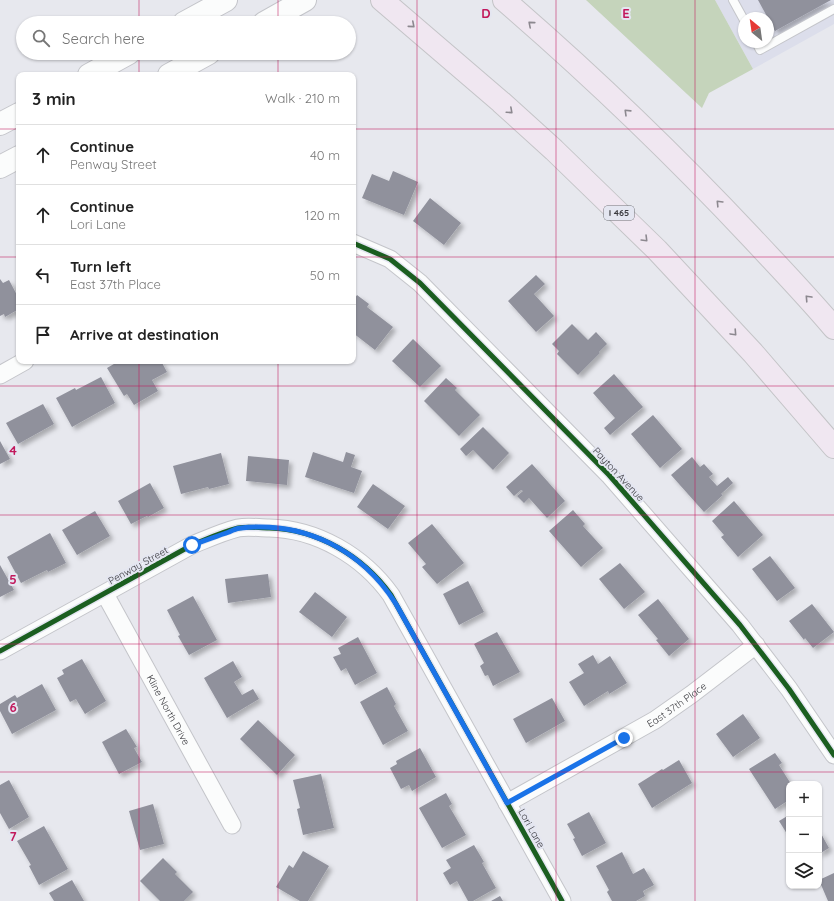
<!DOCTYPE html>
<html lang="en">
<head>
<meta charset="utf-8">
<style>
	body { margin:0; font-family:Quicksand,sans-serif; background:#f2f2f2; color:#222 }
	.controls { position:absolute; right:12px; bottom:12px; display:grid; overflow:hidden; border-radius:8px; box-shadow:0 1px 3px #0004 }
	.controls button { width:36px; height:36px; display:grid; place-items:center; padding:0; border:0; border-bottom:1px solid #e0e0e0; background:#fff; color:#222; font:20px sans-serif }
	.compass { position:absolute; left:738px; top:12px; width:36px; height:36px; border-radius:50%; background:#fff; box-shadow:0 1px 3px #0004; rotate:331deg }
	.stop { position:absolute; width:12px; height:12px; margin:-9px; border:3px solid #1a73e8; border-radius:50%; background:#fff }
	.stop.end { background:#1a73e8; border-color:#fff; box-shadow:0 1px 4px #0008 }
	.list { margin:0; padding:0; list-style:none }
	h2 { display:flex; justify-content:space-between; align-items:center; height:52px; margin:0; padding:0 16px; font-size:17px }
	h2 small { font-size:13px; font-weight:400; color:#767676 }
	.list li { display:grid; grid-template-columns:26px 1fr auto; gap:12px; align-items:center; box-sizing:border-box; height:60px; padding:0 16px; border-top:1px solid #e0e0e0 }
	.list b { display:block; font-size:15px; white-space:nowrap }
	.list p { margin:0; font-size:13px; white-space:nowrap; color:#767676 }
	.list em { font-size:13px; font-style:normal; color:#767676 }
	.icon { flex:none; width:22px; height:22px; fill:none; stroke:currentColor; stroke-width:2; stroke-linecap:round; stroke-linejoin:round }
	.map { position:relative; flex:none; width:834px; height:901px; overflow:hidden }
	.search { position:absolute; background:#fff; box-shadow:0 1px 3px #0004; left:16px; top:16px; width:340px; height:44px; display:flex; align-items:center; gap:10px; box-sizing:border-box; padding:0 14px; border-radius:22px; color:#767676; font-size:15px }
	.panel { position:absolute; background:#fff; box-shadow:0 1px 3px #0004; left:16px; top:72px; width:340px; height:292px; border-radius:8px }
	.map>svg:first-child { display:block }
</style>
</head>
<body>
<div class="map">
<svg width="834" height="901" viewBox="0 0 834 901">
	<defs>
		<filter id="shadow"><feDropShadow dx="3.5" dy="3.5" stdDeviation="2" flood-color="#0004"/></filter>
	</defs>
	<rect width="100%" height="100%" fill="#e7e8ee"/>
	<path fill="#dcdeeb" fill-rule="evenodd" d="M715,0h119v24l-81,45zM744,18h24v24h-24z"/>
	<path fill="#c5d4bb" d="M586,0h129l38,69 -44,24 -7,15z"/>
	<path fill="#90919c" filter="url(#shadow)" d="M758,0h73l-56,31z
		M393,171l25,11 -14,33 -42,-17 10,-24 17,7z
		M430,198l31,25 -17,22 -31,-24z
		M536,275l9,9 -11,10 20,22 -18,16 -28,-31z
		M0,279l3,4 6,-3 10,19v10l-14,8 -1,-3 -4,2z
		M357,295l12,9 -2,3 26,20 -18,23 -22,-17v-32z
		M572,324l16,16 8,-8 11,12 -8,8 1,1 -22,22 -21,-21 2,-3 -7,-7z
		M413,339l28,27 -21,21 -28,-26z
		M119,361h42l6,11 -15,8 6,11 -24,14 -7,-11 -3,2 -17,-28z
		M614,374l29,33 -33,28 -6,-7 11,-10 -22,-25z
		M101,377l14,26 -43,24 -16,-29 19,-10 1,2z
		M446,378l11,10 -2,2 25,25 -21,21 -35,-35z
		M43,404l11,20 -36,20 -12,-21z
		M653,415l29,34 -22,19 -29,-34z
		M483,427l26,26 -16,17 -20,-20 -7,6 -6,-7z
		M0,441l10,18 -10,5z
		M313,452l30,10 3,-10 9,3 -4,12 11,4 -8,22 -49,-16z
		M221,453l8,31 -20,5 -1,-2 -27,7 -8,-28z
		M248,456l41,4 -2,25 -41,-4z
		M692,457l8,10 4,-3 9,10 -4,3 8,9 11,-9 5,6 -12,11 2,1 -19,17 -33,-37z
		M532,464l33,37 -18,17 -18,-20 -5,5 -7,-7 6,-5 -2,-1 -7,6 -8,-9z
		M150,483l14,25 -16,9 -1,-1 -16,8 -13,-23z
		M373,484l32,22 -17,23 -31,-22z
		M734,501l29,34 -25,22 -17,-20 3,-2 -12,-14z
		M573,510l12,14 -2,2 20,22 -22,19 -32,-36z
		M95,511l15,25 -33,19 -15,-25z
		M432,524l32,39 -27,21 -15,-17 4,-3 -18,-21z
		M50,533l16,30 -18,9 -1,-2 -26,13 -14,-26z
		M770,556l25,32 -18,13 -25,-32z
		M620,563l25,29 -21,17 -25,-30z
		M0,565l14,25 -14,7z
		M268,574l3,23 -43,6 -3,-24z
		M468,581l16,31 -25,13 -16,-31z
		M315,592l32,25 -15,20 -33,-25z
		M193,596l24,44 -28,15 -11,-19 2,-1 -13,-25z
		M658,599l31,40 -20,17 -13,-16 2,-1 -20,-24z
		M812,604l22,28 -21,16 -8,-10 -1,2 -15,-19z
		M497,632l23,40 -27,14 -5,-11 -3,1 -5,-10 4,-3 -10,-19z
		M358,637l19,36 -22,12 -9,-17 -5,3 -8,-14 8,-3 -3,-6z
		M593,655l5,9 12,-8 17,27 -18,11 -1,-3 -24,15 -15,-24 15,-9 -6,-9z
		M82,659l24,42 -21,13 -9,-15 -6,3 -13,-24 7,-4 -2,-4z
		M233,661l9,16 -8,5 8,13 11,-6 6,10 -32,19 -23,-40z
		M42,684l14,26 -44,24 -12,-23v-7l15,-9 2,3z
		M387,687l9,17 -2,2 14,25 -25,14 -23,-43z
		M552,698l13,23 -39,22 -13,-24z
		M743,714l17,24 -27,19 -17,-23z
		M258,720l37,35 -18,20 -37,-36z
		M126,729l11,18 -3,1 8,14 -23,12 -17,-32z
		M420,748l16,29 -24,14 -3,-6 -8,4 -11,-21 7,-4 -1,-3z
		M775,753l7,10 -3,2 12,19h-2v16l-14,9 -26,-40z
		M679,760l13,23 -40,25 -14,-24 24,-15 1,1z
		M321,774l13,54 -31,7 -6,-26 3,-1 -7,-28z
		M9,780l20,37 -20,12 -9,-16v-28z
		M446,793l6,11 -3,2 17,29 -24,13 -23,-40z
		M153,804l11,40 -24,6 -11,-39z
		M589,812l17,31 -24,13 -9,-17 2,-1 -8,-14z
		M789,815v22l-10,-16z
		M44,826l24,43 -29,16 -10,-19 2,-1 -14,-24z
		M819,830l10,18 -10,6z
		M474,845l10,17 -2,1 14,25 -23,13h-5l-11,-20 -7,4 -7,-12 8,-5 -5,-8z
		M303,851l26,15 -21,35h-8l-24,-14 13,-22 4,3z
		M622,852l11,22 11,-6 10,17 -11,6 2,5 -9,5h-24l-5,-9 2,-2 -13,-24z
		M163,858l14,14 -2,2 18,18 -9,9h-24l-20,-20z
		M834,873v28h-6l-9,-21z
		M72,880l12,21h-30l-5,-8z
		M500,896l3,5h-12z"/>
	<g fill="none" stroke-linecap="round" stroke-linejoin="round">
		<defs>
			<path id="lane" d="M733,0l11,20
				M756,42l4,8 74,-41"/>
			<g id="street">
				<path d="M353,243l37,16 30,24 189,192 131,150 49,64 45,66"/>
				<path d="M0,375l25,-14"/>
				<path id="s1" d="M105,594l127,231"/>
				<path d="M0,651l192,-106c15,-6 30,-13 46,-17 10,-2 21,0 31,0 48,1 94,28 122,67l171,306"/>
				<path id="s2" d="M507,803l148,-83 37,-26 64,-49"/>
			</g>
			<path id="secondary" d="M184,23l42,-23
				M264,23l41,-23
				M89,75l40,-22
				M169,75l40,-22
				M0,124l19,-10
				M0,167l19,-10"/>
			<path id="highway" d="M382,0l119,102 53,48 103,100 96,103 81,94
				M504,0c87,75 170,155 248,238 28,30 56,59 82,90"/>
		</defs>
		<use href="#lane" stroke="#c4c5ca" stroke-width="10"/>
		<use href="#street" stroke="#c4c5ca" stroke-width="19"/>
		<use href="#secondary" stroke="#c4c5ca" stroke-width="24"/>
		<use href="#highway" stroke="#c4c4c7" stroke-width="24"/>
		<use href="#lane" stroke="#fbfcfc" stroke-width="8"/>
		<use href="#street" stroke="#fbfcfc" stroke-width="17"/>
		<use href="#secondary" stroke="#fbfcfc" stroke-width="22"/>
		<use href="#highway" stroke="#f0e7f1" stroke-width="22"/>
		<defs>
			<path id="cycleway" d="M353,243l37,16 30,24 189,192 131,150 49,64 45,66
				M0,651l192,-106c15,-6 30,-13 46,-17 10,-2 21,0 31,0 48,1 94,28 122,67l171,306"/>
		</defs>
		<use href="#cycleway" stroke="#e4e6f1" stroke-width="8"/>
		<use href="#cycleway" stroke="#1b5e20" stroke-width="5"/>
	</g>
	<defs><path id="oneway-chevron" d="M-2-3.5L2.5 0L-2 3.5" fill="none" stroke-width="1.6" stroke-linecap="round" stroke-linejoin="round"/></defs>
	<g stroke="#8c888f">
		<use href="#oneway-chevron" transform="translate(531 24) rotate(-139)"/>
		<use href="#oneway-chevron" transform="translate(412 25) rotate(41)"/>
		<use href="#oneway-chevron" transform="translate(510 111) rotate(42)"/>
		<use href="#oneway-chevron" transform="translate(627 112) rotate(-136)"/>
		<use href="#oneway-chevron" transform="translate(719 203) rotate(-134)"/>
		<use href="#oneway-chevron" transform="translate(645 239) rotate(45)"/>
		<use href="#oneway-chevron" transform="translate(808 298) rotate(-133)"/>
		<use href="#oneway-chevron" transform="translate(734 333) rotate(47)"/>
	</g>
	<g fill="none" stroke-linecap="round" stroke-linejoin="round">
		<path stroke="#1a73e8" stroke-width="5" d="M192,545c12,-4 25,-9 37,-13 4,-2 8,-4 12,-4 64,-7 121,22 155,76l111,199 117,-65"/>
	</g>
	<path fill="none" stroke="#c2185b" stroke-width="1" stroke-opacity="0.55" d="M139,0v23M278,0v23M417,0v901M556,0v901M695,0v901M139,53v22M278,53v22M0,129h19M353,129h481M0,257h19M353,257h481M139,361v540M278,361v540M0,386h834M0,515h834M0,644h834M0,772h834"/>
	<g text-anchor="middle" stroke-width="4" stroke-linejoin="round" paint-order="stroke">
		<rect fill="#e4e6f1" stroke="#6d6e74" stroke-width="1" x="604" y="206" width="30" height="14" rx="3"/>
		<g font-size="9" font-weight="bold" fill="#3a3a3f">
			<text x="619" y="216">I 465</text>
		</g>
		<g font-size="10" fill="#3a3a3f" stroke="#e4e6f1">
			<text transform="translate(619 474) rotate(47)" y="4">Payton Avenue</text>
			<text transform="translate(138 565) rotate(-29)" y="4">Penway Street</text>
			<text dy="4" stroke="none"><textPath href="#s2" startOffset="196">East 37th Place</textPath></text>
			<text dy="4" stroke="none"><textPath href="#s1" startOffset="132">Kline North Drive</textPath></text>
			<text transform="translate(532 828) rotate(61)" y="4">Lori Lane</text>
		</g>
	</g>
	<g font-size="13" text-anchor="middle" font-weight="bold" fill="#c2185b" stroke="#e4e6f1" stroke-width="4" stroke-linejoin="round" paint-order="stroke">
		<text x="486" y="18">D</text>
		<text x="626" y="18">E</text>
		<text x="13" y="455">4</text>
		<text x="13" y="584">5</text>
		<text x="13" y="712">6</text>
		<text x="13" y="841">7</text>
	</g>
</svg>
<div class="controls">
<button>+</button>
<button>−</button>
<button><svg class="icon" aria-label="layers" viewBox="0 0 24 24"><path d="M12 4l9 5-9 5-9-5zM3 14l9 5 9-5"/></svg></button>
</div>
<svg class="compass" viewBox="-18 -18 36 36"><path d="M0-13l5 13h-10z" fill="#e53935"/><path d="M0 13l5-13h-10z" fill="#767676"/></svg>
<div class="stop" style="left:192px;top:545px"></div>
<div class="stop end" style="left:624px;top:738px"></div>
<div class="search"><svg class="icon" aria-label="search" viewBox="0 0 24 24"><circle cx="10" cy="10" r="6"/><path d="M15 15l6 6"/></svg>Search here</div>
<section class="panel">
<h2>3 min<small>Walk · 210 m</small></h2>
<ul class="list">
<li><svg class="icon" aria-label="ahead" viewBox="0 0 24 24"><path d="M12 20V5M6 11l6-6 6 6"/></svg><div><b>Continue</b><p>Penway Street</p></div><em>40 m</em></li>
<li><svg class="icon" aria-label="ahead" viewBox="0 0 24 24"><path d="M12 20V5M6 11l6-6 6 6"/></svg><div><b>Continue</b><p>Lori Lane</p></div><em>120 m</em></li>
<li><svg class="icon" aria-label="left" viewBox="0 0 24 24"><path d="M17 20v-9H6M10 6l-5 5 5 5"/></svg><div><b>Turn left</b><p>East 37th Place</p></div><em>50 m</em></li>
<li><svg class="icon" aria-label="arrive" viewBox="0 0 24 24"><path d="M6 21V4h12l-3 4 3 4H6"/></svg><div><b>Arrive at destination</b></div></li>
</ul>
</section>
</div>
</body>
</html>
